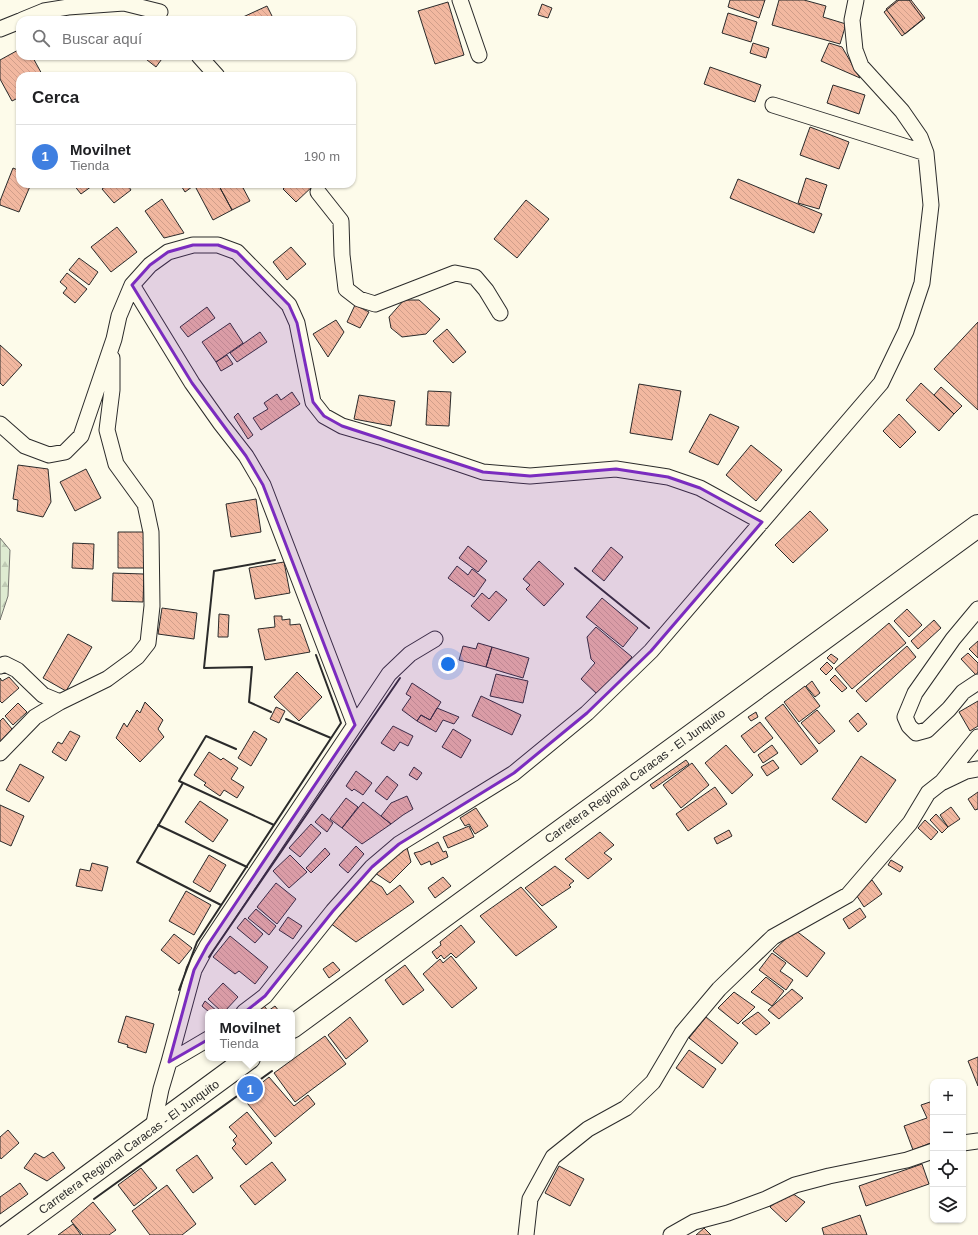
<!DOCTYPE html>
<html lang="es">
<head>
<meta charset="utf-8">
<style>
	body { margin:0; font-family:Helvetica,sans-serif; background:#f6f6f6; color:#202124 }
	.controls { position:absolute; right:12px; bottom:12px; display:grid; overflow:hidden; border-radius:8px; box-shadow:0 1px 3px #0004 }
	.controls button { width:36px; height:36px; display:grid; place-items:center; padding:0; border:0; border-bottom:1px solid #e0e0e0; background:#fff; color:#202124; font:20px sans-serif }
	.you { position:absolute; left:448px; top:664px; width:14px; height:14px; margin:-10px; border:3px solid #fff; border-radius:50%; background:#1a73e8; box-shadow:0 0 0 6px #1a73e833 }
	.badge { display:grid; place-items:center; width:26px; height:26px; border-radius:50%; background:#db2777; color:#fff; font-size:13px; font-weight:700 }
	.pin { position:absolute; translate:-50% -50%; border:2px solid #fff; box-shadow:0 1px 4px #0006 }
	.popup { position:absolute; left:205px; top:1009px; width:90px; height:52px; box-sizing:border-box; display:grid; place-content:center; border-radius:8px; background:#fff; filter:drop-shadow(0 1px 3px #0005); font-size:13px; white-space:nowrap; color:#757577 }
	.popup b { font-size:15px; color:#202124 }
	.popup::after { content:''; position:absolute; left:50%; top:100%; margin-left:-8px; border:8px solid transparent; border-top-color:#fff }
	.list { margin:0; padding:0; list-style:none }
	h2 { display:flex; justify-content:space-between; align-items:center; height:52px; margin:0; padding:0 16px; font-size:17px }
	h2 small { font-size:13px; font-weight:400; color:#757577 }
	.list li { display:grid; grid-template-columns:26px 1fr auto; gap:12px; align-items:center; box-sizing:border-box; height:64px; padding:0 16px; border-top:1px solid #e0e0e0 }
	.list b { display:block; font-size:15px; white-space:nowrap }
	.list p { margin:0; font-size:13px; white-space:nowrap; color:#757577 }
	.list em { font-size:13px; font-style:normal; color:#757577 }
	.icon { flex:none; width:22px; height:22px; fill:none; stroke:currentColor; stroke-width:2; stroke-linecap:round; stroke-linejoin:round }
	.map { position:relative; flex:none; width:978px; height:1235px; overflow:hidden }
	.search { position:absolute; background:#fff; box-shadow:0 1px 3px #0004; left:16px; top:16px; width:340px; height:44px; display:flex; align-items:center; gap:10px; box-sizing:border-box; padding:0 14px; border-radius:12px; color:#757577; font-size:15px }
	.panel { position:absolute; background:#fff; box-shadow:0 1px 3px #0004; left:16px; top:72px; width:340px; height:116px; border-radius:12px }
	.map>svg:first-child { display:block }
</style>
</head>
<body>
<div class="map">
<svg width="978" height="1235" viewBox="0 0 978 1235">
	<defs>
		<pattern id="forest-firs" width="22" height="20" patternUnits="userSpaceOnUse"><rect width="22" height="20" fill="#deebd1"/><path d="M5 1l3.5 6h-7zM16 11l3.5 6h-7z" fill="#bfcab4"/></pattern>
		<pattern id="building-back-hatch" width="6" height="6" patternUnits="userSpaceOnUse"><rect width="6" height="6" fill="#f2b8a0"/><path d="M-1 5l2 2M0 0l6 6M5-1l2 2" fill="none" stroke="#d09e8a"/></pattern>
	</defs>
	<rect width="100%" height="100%" fill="#fdfbea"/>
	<path fill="url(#forest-firs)" stroke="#74746e" d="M0,538l10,12 -2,46 -8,24z"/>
	<path fill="url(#building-back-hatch)" stroke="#2b2b2b" d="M730,0h35l-6,18 -31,-11z
		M779,0h25l22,6 -3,11 23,7 -6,20 -68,-19z
		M897,0h14l14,18 -20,16 -19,-25z
		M899,0h10l14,19 -21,17 -18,-24z
		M448,2l16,53 -29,9 -17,-53z
		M542,4l10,4 -4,10 -10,-3z
		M267,6l7,14h-29l-2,-3z
		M728,13l29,9 -6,20 -29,-9z
		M753,43l16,5 -3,10 -16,-5z
		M829,43l13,4 18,31 -39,-17z
		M20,49v7h12l11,20h-23v21l-8,4 -12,-22v-19z
		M142,56h22l-8,11z
		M710,67l51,18 -6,17 -51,-18z
		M833,85l32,10 -6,19 -32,-11z
		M810,127l39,15 -10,27 -39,-14z
		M13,168l7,3v13h11l-12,28 -19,-7v-4z
		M806,178l21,7 -8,24 -21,-6z
		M738,179l84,35 -8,19 -84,-35z
		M73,184h18l1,2 -11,8z
		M109,184h18l4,6 -17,13 -12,-14z
		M180,184h16l-11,8z
		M203,184h15l14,26 -19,10 -17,-32z
		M218,184h23l9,17 -18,9z
		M288,184h27l-19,18 -13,-13z
		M162,199l22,34 -20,5 -19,-27z
		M526,200l23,19 -32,39 -23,-19z
		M117,227l20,25 -26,20 -20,-25z
		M291,247l15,17 -19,16 -14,-18z
		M79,258l19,14 -9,13 -20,-15z
		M67,273l20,16 -12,14 -12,-10 4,-5 -7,-6z
		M404,300h15l21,19 -14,15 -24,3 -11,-9 -2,-11z
		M355,305l14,7 -9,16 -13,-6z
		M207,307l8,11 -27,19 -8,-10z
		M336,320l8,12 -16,25 -15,-23z
		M978,322v88l-44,-41z
		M230,323l13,20 -27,19 -14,-20z
		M447,329l19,23 -13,11 -20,-22z
		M260,332l7,10 -30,20 -7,-9z
		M0,345l22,20 -19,21 -3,-3z
		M227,355l6,9 -12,7 -5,-9z
		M921,383l33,31 -15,17 -33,-31z
		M639,384l42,7 -9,49 -42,-7z
		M941,387l21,19 -8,8 -20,-19z
		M428,391l23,1 -2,34 -23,-1z
		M292,392l8,12 -39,26 -8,-12 15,-9 -4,-6 13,-9 4,6z
		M359,395l36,6 -4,25 -37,-7z
		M238,413l15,22 -5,4 -14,-22z
		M710,414l29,13 -21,38 -29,-13z
		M899,414l17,18 -16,16 -17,-17z
		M751,445l31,25 -26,31 -30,-26z
		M18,465l30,4 3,33 -8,15 -26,-6 1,-11 -5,-1z
		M86,469l15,29 -26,13 -15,-29z
		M256,499l5,33 -30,5 -5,-33z
		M810,511l18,19 -35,33 -18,-18z
		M118,532h27l-1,36h-26z
		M73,543l21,1 -1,25 -21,-1z
		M468,546l19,15 -9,11 -19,-14z
		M611,547l12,10 -19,24 -12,-10z
		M539,561l25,23 -20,22 -18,-17 4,-4 -7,-6z
		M284,562l6,31 -35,6 -6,-31z
		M457,566l11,9 4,-6 14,11 -12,17 -26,-19z
		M113,573l31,1 -1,28 -31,-1z
		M496,591l11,9 -18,21 -18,-15 11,-13 7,6z
		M602,598l36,30 -15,19 -37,-30z
		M162,608l35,5 -3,26 -36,-5z
		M907,609l15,16 -13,12 -15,-16z
		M219,614l10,1 -1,22h-10z
		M274,616h8v4l8,-1v6l10,-1 10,28 -45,8 -7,-31 17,-2z
		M934,620l7,8 -23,21 -7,-8z
		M889,623l17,20 -54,46 -17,-20z
		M596,627l36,30 -35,37 -16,-15 14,-16 -4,-4 -4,-22z
		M68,634l24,13 -26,44 -23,-13z
		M978,641v17l-9,-9z
		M478,643l14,4 -6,20 -27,-7 4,-14 13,3z
		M907,646l9,11 -50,45 -10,-11z
		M492,647l37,11 -6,20 -37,-11z
		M968,653l10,10v9l-2,3 -15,-16z
		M831,654l7,5 -4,5 -7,-6z
		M827,662l6,6 -7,7 -6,-6z
		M297,672l25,25 -23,24 -25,-24z
		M496,674l32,7 -5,22 -33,-7z
		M835,675l12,13 -5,4 -12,-12z
		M9,677l10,11 -17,15 -2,-2v-23l2,3z
		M812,681l8,12 -5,4 -9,-11z
		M412,683l29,19 -11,18 -9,-5 -4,6 -15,-11 9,-13 -5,-3z
		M805,686l15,20 -21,16 -15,-20z
		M481,696l40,19 -9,20 -40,-19z
		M978,701v25l-8,5 -11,-19z
		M145,702l18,18 -5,9 6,8 -24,25 -24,-24 8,-15 3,4 10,-17 3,3z
		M18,703l9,9 -14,13 -8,-9z
		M783,704l35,47 -17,14 -36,-47z
		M276,707l9,4 -6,12 -9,-4z
		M437,708l22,9 -5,7 -11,-4 -7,12 -19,-11 4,-6 9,5z
		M817,710l18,21 -16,13 -18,-21z
		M756,712l2,5 -7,4 -3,-4z
		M858,713l9,11 -9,8 -9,-11z
		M3,718l9,11 -12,13v-21z
		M760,722l13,16 -19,15 -13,-17z
		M393,726l20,10 -5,10 -8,-4 -6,9 -13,-8z
		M453,729l18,11 -10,18 -19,-11z
		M70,731l10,5 -14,25 -14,-9 6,-10 4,2z
		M254,731l13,8 -16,27 -13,-8z
		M726,745l27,30 -21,19 -27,-31z
		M772,745l6,8 -15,10 -5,-8z
		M209,752l12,8 2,-2 15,10 -7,11 13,8 -7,11 -13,-8 -4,6 -16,-11 2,-2 -12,-8z
		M861,756l35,24 -30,43 -34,-24z
		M686,760l3,4 -36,25 -3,-4z
		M773,760l6,8 -12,8 -6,-9z
		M692,763l17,22 -28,23 -18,-23z
		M20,764l24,13 -15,25 -23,-12z
		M414,767l8,6 -5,7 -8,-5z
		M356,771l16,12 -9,12 -9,-6 -2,2 -6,-5z
		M387,776l11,9 -11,15 -12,-9z
		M715,787l12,17 -39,27 -12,-17z
		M978,792v17l-3,1 -7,-11z
		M407,796l6,13 -10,6 -12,9 -10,-8 10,-13z
		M346,798l12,9 -16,21 -12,-9z
		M200,801l28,19 -15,22 -28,-20z
		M363,802l28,22 -29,20 -20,-16z
		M0,805l24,11 -13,30 -11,-5z
		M951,807l9,12 -12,8 -8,-12z
		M476,808l12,18 -13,8 -6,-10 -4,2 -5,-8z
		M322,814l11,9 -6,9 -12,-10z
		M936,814l12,13 -6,6 -12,-13z
		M925,820l13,12 -7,8 -13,-12z
		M311,824l10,9 -21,24 -11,-9z
		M469,826l5,11 -26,11 -5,-11z
		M729,830l3,6 -15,8 -3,-6z
		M600,832l14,13 -10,8 8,6 -24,20 -23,-20z
		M438,842l5,10 3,-1 2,6 -17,8 -1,-4 -9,4 -7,-12 7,-2z
		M406,844l5,18 -21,21 -15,-10z
		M356,846l8,8 -16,19 -9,-8z
		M325,848l5,6 -19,19 -5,-5z
		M209,855l17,10 -16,27 -17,-10z
		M290,855l17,17 -18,16 -16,-17z
		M891,860l12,7 -3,5 -12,-7z
		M92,863l16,4 -6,24 -26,-5 4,-17 10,2z
		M555,866l19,15 -5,4 2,2 -29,19 -17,-18z
		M365,877l17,10 5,8 13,-10 14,17 -58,40 -26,-19z
		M443,877l8,9 -16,12 -7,-10z
		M872,880l10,14 -18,13 -9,-14z
		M276,883l20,16 -19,25 -20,-17z
		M521,887l36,40 -41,29 -36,-40z
		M186,891l25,14 -17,30 -25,-14z
		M860,908l6,9 -17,12 -6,-10z
		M256,909l20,17 -7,9 -21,-17z
		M288,917l14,9 -9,13 -14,-9z
		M245,918l18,16 -8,9 -18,-15z
		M461,925l14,17 -19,16 -5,-5 -7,6 -3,-4 -4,4 -5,-7 9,-7 -1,-3z
		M795,930l30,23 -18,24 -34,-26z
		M174,934l18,14 -13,16 -18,-14z
		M230,936l38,31 -13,17 -16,-13 -4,3 -22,-17z
		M772,953l14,10 -6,8 13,9 -7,10 -27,-20z
		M451,956l26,32 -25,20 -29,-34 17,-15 3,4z
		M333,962l7,8 -11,8 -6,-9z
		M405,965l19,25 -21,15 -18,-25z
		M766,977l18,14 -12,15 -21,-14z
		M223,983l15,14 -14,15h-2l-14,-13z
		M792,989l11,9 -24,21 -11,-9z
		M734,992l21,15 -17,17 -20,-16z
		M205,1001l12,10 -2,1h-6l-7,-6z
		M262,1003l6,8 7,-5 4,5 -30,1z
		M758,1012l12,11 -14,12 -14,-12z
		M126,1016l28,8 -8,29 -19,-6 1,-2 -10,-3z
		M350,1017l18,24 -22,18 -18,-24z
		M706,1017l32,26 -16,21 -33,-26z
		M325,1036l21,28 -51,38 -21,-29z
		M689,1050l27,19 -13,19 -27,-20z
		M978,1057v29l-10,-25z
		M269,1077l25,29 14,-11 7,9 -40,33 -32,-39z
		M933,1101v41l-20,8 -9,-24 23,-8 -6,-13z
		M247,1112l25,31 -26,22 -14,-17 4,-4 -3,-4 4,-4 -8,-9z
		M8,1130l11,13 -18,16 -1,-2v-20z
		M53,1152l12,16 -18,13 -23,-13 11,-15 9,5z
		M197,1155l16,23 -20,15 -17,-23z
		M272,1162l14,18 -31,25 -15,-19z
		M922,1164l7,20 -63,22 -7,-20z
		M559,1166l25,13 -14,27 -25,-13z
		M141,1168l16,20 -23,18 -16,-21z
		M20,1183l8,11 -28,20v-17z
		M167,1185l29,39 -14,11h-32l-18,-24z
		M789,1191l16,11 -19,20 -16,-15z
		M93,1202l23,28 -7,5h-26l-12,-14z
		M860,1215l7,20h-43l-2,-7z
		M73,1224l8,11h-23z
		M704,1228l7,7h-15z"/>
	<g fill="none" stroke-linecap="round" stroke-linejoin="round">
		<defs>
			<path id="minor" d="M460,0l19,55
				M22,20l22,-9 24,-4 56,-4 36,9
				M0,29l20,-8
				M199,56l18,20
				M773,105l153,48
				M318,192l23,29 1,34 4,34 13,10 16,5 80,-31 20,4 11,13 14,23
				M132,285l60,98 29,41 25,32 17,29 92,240
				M0,424l25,22 24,9 16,-3 16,-16 33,-97 5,-23 13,-31 18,-20 18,-13 25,-7h25l19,7 52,53 8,18 16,79 11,14 18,10 38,11 103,35 47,4 86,-7 52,8 32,11 62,34
				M978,609l-25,30 -38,54 -10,24 4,9 7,7 11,-3 22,-21 14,-17 15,-10
				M0,666l5,-2 12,6 26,25 17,7
				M0,753l35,-36 25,-15 47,-23 30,-22 11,-14 4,-37 -1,-74 -6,-28 -29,-40 -9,-34 5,-40v-32
				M943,782l23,-11 12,-2
				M244,1012l21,-16 68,-85 39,-44 27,-23 115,-71 73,-60 64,-62 230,-268 25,-52 16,-48 9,-78 -5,-52 -6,-16 -18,-26 -41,-45 -6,-16 -3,-30 4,-20
				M169,1062l25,-92 13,-24 182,-272 21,-20 25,-15
				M153,1128l8,-39 8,-27 39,-23
				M963,1143l15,-2
				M526,1235l4,-36 23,-42 35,-28 38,-21 27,-26 29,-49 37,-44 54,-52 75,-42 62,-72 18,-30 14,-11 36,-45
				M671,1235l23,-13 34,-9 38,-14 29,-14 34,-9 78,-16 26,-9"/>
			<path id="primary" d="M292,1027l686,-501
				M8,1235l241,-177"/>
		</defs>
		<use href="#minor" stroke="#2b2b2b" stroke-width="17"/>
		<use href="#primary" stroke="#2b2b2b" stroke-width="24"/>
		<use href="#minor" stroke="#fdfbea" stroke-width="15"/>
		<use href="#primary" stroke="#fdfbea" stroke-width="22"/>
		<path stroke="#2b2b2b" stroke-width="2" d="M575,568l74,60
			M271,712l-22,-10 3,-35 -48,1 10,-97 61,-11
			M286,719l45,19
			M236,749l-30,-13 -27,45 95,44
			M183,783l-46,79 84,43
			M158,825l89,42
			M209,957l191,-279
			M179,990l18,-48 144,-219 -25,-68
			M94,1199l178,-128"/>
	</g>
	<path fill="#7b2cbf" fill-opacity="0.2" stroke="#7b2cbf" stroke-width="3" stroke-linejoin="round" d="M193,245h25l19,7 52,53 8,18 16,79 11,14 18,10 141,46 47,4 86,-7 52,8 32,11 62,34 -111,129 -64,62 -73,60 -115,71 -27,23 -39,44 -68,85 -49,39 -47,27 25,-92 13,-24 148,-221 -92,-240 -17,-29 -54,-73 -60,-98 18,-20 18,-13z"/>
	<g text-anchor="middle" stroke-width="3" stroke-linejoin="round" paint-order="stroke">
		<g font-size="12" fill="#2b2b2b" stroke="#fdfbea">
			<text transform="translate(635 776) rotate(-36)" y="4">Carretera Regional Caracas - El Junquito</text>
			<text transform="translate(129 1147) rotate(-36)" y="4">Carretera Regional Caracas - El Junquito</text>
		</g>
	</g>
</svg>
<div class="controls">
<button>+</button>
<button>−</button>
<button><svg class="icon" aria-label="locate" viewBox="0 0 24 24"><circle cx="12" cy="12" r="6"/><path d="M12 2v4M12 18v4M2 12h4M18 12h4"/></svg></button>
<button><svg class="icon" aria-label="layers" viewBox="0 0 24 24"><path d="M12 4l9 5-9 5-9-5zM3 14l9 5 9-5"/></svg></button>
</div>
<div class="you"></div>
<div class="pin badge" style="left:250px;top:1089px;background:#3f7fe0">1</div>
<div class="popup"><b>Movilnet</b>Tienda</div>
<div class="search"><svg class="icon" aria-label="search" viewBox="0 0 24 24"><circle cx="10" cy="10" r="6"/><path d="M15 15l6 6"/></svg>Buscar aquí</div>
<section class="panel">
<h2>Cerca<small></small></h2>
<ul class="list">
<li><span class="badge" style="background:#3f7fe0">1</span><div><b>Movilnet</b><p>Tienda</p></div><em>190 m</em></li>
</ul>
</section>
</div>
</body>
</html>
